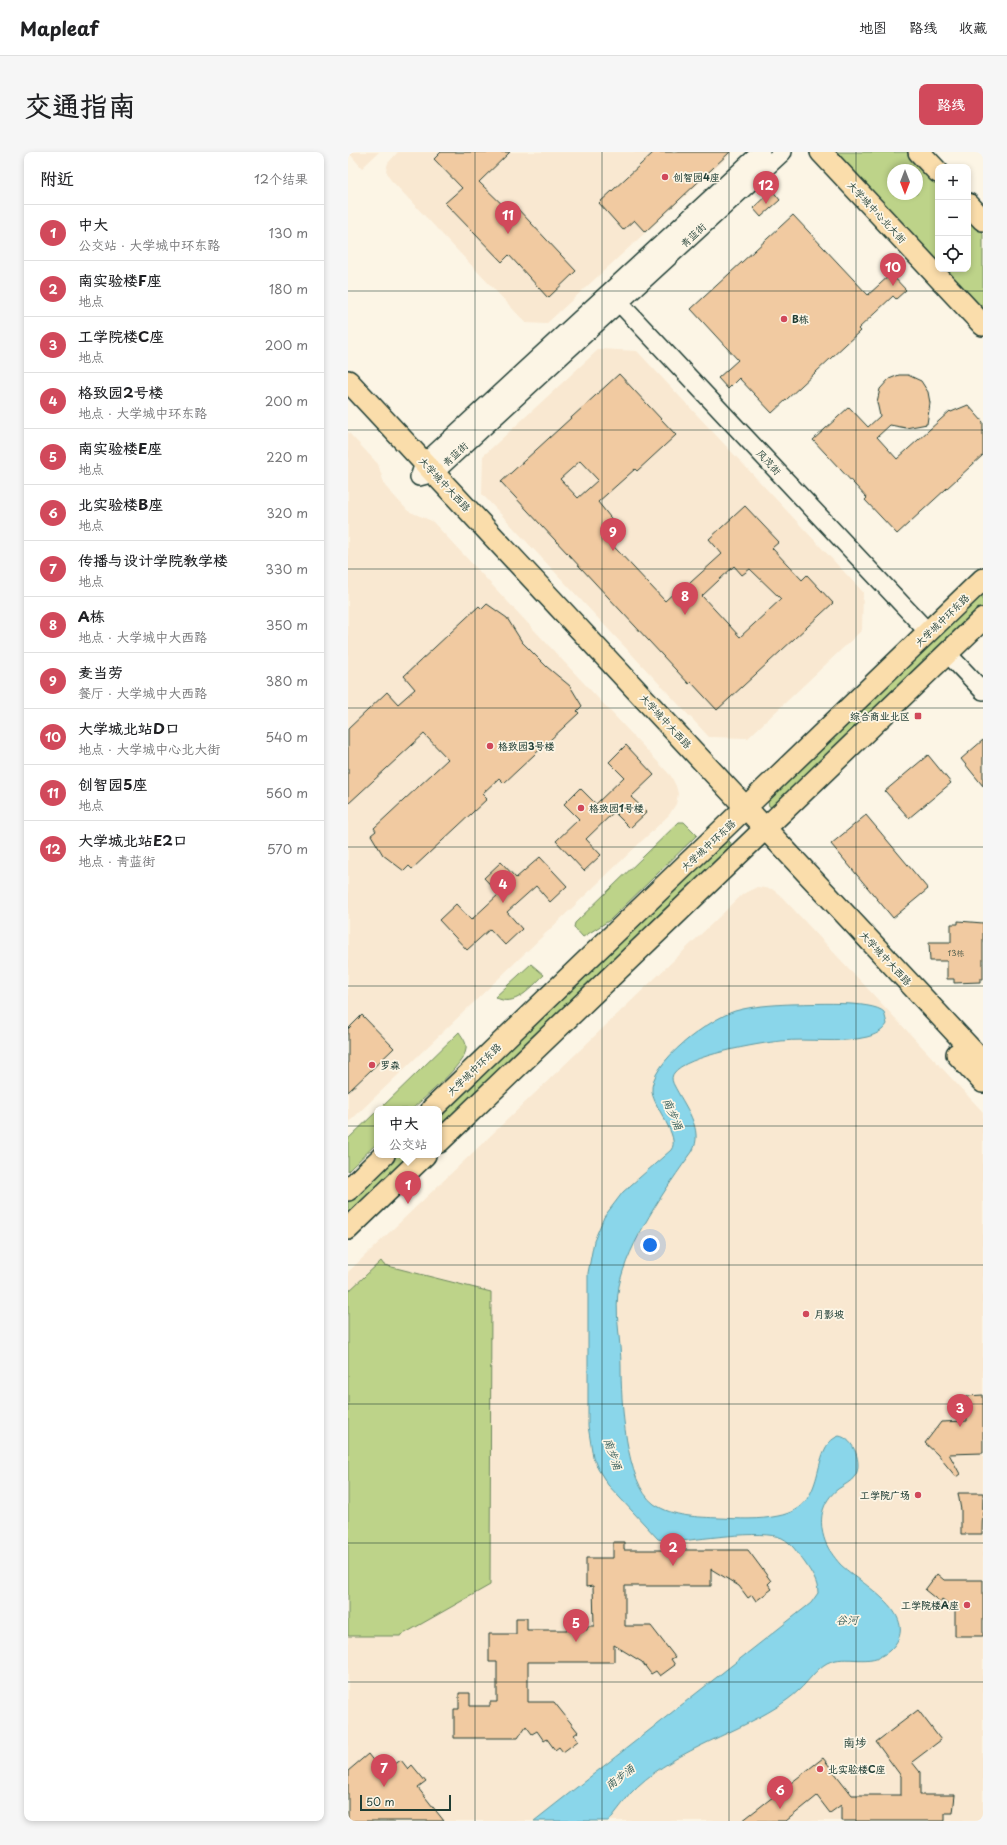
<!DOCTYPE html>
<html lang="zh">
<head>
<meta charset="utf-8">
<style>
	body { margin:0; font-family:"Playpen Sans","LXGW WenKai TC",sans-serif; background:#f6f6f6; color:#202124 }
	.controls { position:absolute; right:12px; top:12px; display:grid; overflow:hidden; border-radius:8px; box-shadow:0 2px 6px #0003 }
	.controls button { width:36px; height:36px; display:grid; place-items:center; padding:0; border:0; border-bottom:1px solid #e0e0e0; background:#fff; color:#202124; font:20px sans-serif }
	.compass { position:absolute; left:539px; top:12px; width:36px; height:36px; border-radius:50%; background:#fff; box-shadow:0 2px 6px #0003; rotate:180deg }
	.scale { position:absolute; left:12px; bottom:10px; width:91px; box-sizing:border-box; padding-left:4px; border:2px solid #1f3d34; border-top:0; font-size:11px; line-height:14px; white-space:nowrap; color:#1f3d34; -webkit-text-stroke:3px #fcf5e5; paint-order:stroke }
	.you { position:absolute; left:302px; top:1093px; width:14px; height:14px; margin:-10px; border:3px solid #fff; border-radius:50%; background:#1a73e8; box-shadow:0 0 0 6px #1a73e833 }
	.badge { display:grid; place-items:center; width:26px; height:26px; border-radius:50%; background:#d1495b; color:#fff; font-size:13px; font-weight:700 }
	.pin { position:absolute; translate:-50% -33px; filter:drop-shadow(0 1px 2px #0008) }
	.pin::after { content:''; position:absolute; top:21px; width:14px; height:12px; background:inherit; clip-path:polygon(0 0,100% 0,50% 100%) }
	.popup { position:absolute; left:26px; top:954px; width:68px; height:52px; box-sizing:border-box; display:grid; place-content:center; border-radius:8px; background:#fff; filter:drop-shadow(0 1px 3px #0005); font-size:13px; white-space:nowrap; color:#757577 }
	.popup b { font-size:15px; color:#202124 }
	.popup::after { content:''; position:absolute; left:50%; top:100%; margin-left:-8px; border:8px solid transparent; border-top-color:#fff }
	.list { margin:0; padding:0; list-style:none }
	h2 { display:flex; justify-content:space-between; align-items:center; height:52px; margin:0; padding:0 16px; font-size:17px }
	h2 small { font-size:13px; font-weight:400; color:#757577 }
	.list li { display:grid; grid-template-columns:26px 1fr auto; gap:12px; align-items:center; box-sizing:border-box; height:56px; padding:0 16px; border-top:1px solid #e0e0e0 }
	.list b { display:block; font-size:15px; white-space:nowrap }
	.list p { margin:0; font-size:13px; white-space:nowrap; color:#757577 }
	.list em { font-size:13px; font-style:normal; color:#757577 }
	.icon { flex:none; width:22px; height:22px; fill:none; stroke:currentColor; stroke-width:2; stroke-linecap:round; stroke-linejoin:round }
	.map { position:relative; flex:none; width:635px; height:1669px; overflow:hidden; border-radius:8px }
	header { display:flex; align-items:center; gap:24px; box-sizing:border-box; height:56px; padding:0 20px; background:#fff; border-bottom:1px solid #e0e0e0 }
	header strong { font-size:19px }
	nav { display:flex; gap:22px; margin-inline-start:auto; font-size:14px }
	.intro { display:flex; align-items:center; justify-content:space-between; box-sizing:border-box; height:96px; padding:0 24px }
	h1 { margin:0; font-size:28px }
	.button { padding:10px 18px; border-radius:8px; background:#d1495b; color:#fff; font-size:14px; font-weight:700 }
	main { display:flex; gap:24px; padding:0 24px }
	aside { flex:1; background:#fff; border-radius:8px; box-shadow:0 2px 6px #0003 }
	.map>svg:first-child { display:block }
</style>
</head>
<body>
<header>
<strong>Mapleaf</strong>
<nav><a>地图</a><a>路线</a><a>收藏</a></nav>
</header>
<div class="intro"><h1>交通指南</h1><a class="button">路线</a></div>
<main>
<aside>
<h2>附近<small>12个结果</small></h2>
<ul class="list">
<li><span class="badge">1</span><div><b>中大</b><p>公交站 · 大学城中环东路</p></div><em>130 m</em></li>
<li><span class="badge">2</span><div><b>南实验楼F座</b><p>地点</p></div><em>180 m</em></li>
<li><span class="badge">3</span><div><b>工学院楼C座</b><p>地点</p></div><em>200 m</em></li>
<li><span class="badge">4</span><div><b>格致园2号楼</b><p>地点 · 大学城中环东路</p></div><em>200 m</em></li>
<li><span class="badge">5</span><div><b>南实验楼E座</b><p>地点</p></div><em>220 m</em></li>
<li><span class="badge">6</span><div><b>北实验楼B座</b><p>地点</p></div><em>320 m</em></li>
<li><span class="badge">7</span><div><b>传播与设计学院教学楼</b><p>地点</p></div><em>330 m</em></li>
<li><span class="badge">8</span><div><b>A栋</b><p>地点 · 大学城中大西路</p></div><em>350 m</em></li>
<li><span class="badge">9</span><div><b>麦当劳</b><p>餐厅 · 大学城中大西路</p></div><em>380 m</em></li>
<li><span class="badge">10</span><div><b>大学城北站D口</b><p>地点 · 大学城中心北大街</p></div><em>540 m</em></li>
<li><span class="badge">11</span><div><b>创智园5座</b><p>地点</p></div><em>560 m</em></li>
<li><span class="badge">12</span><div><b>大学城北站E2口</b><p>地点 · 青蓝街</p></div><em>570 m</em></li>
</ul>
</aside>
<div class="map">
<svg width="635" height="1669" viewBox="0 0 635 1669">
	<rect width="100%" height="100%" fill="#fcf5e5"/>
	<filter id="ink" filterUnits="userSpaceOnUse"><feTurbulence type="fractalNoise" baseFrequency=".025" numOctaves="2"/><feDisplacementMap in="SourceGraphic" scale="8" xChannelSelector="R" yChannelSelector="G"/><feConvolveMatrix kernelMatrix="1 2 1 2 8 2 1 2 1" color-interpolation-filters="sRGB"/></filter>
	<g filter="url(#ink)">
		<path fill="#f9e8d1" d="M0,0h31l-17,16z
			M50,0h335l-187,172 -20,-1 -136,-144 -4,-9 2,-7z
			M251,197l38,2 226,241 -1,38 -114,108 -39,-1 -227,-243 1,-38z
			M0,280l30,32 7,22 23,25 24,10 239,255 5,10 2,8 -2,10 -7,11 -321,308z
			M409,735l15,2 9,7 202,216v709h-635v-549l395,-378z"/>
		<path fill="#bdd389" stroke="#6e885e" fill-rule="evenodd" d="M485,0h75l30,32v81zM545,18h24v24h-24z
			M620,65l15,16v80l-41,-44h26z
			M635,438v18l-207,198 -4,1 -3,-1 -1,-4 2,-3 90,-86 33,-36z
			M331,670h5l13,13 -87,85 -27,17 -9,-10 1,-4z
			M379,687l4,4 -1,4 -80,76 -41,45 -170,163v-18z
			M183,812l13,11c-13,12 -29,34 -49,22z
			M111,880c4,6 8,11 7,17 -1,15 -42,49 -54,60h-32z
			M29,959v32l-29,28v-32z
			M47,1003h19l-66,63v-18z
			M33,1109l3,4 107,27 -1,293 -90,51h-52v-344z"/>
		<path fill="#8ad6ea" stroke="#5f99a1" d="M442,852c19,0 82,-4 94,8l3,12c-4,7 -12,11 -20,13 -28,7 -58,1 -86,4 -21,2 -96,15 -107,32 -3,4 -2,8 0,12 10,20 31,45 18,67 -25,34 -65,93 -73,134 -5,26 2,54 2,80 0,34 4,117 33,138 19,13 44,13 66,14 19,1 39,2 58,-2 53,-10 30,-69 61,-80 15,2 24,28 16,40 -4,6 -11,9 -17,13 -17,13 -20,32 -13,52 3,8 9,16 15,23 19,19 87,53 49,87 -20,17 -42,2 -62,12 -11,6 -19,19 -28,27 -7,7 -15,12 -22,17 -48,30 -108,45 -147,87 -7,9 -14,18 -21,27h-75l277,-218 7,-10c0,-11 -7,-21 -13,-30 -7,-9 -13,-20 -23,-25 -20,-9 -86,2 -111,4l-13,-3 -50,-54 -10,-16 -5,-12 -5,-31v-153l6,-32 10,-24 19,-25 48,-42c10,-13 -17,-42 -19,-58 -3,-30 58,-73 83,-81 18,-5 36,-6 55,-7z"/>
		<path fill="#f1caa1" stroke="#1f3d34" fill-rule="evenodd" d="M93,0h69l-31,30 31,30 6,-5 60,64 -28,27 -39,-43 -7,7 -57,-59 17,-15 -28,-29z
			M306,0h76l-85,80 -11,-12 -11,10 -24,-27z
			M424,38l8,10 -19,17 -8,-9z
			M445,63l75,80 23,-21 15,16 -10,9 -3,-3 -35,33 2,2 -88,82 -33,-35 -11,11 -10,-11 20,-18 -47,-51z
			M271,222l57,61 -39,36 -2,-2 -37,33 16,20 -12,12 63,67 13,-12 2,3 42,-38 -13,-15 36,-33 34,36 -7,6 30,32 5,-5 26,28 -116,107 -26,-28 -2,2 -188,-202zM232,309l18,19 -20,18 -18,-19zM386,414l8,9 8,-6 31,30 -41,38 -38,-41z
			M551,223h9l13,6 7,11 2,11 -3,21 -21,4 -16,-3 -13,12 20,22 53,-48 1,1 17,-7 15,17v33l-86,79 -32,-34 2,-2 -54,-58 36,-33 19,20 12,-11 -3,-14 3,-13 9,-10z
			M139,452l20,14 15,24 25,25 23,19 12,20 -5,5 2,2 -75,70 -5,-5 -17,16 5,5 -75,70 -3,-3 -5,5 -21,-16 -12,-20 5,-4 -2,-3 74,-69 -24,-25 -76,70v-75l39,-37 11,12 17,-15 -11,-13 75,-70 3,3z
			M635,588v46l-22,-27z
			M278,593l28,30 -23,22 16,15 -17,16 -16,-16 -28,27 15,16 -17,16 -28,-30 23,-22 -15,-15 16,-16 16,16 28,-27 -15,-15z
			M580,603l23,28 -42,35 -24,-27z
			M518,663l62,74 -35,29 -62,-74z
			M192,705l27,29 -17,16 -14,-16 -29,26 15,17 -17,16 -15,-16 -23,21 -28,-30 17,-16 15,16 28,-26 -15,-16 17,-16 15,16z
			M610,769l25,2v56h-3v3l-26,1v-4h-7v-18h-17l-1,-19h22v-18h7z
			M14,863l32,33 -46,44v-63z
			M635,1243v58l-34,1 11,20 -4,3 -19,-23 -12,-11 16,-21 26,-1v-25z
			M610,1341h25l-1,41h-21v-24z
			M265,1390h11v8h124l23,31 -3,3 4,5 -16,12 -4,-6 -4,3 -9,-12 -28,-17v17h-86v40h26l24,31 -4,2 4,6 -15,11 -4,-5 -5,3 -9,-12 -28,-17v17h-86v40h26l24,30 -4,3 4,6 -15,11 -4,-5 -4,3 -8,-11 -3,2 -7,-10 -5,3 -6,-8 -8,12h-64v-29h5v-16h11v13h20v-4h7v-40h-8v-28h27v-16h11v12h60v-4h7l-1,-40 -7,1v-29h27z
			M589,1422l7,6h39v56h-28v-27l-13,-10 -2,3 -15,-12z
			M570,1558l23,30 -29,22 8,10v23h35l-2,18h-8v8h-104v-16l-11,8 -13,-17 -31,25h-44l81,-63 29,37h49v-19l-25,-34z
			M20,1602l7,9 9,-7 8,10 9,-6 7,9 4,-4 14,17 -8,6 26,33h-96v-50z"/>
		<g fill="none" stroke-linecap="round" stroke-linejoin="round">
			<defs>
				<path id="minor" d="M264,143l317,338
					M72,323l4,-12 337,-311
					M71,325l15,-4 349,-321
					M599,501l36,38"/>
				<path id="major" d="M473,0l162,173
					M571,0l19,20
					M620,52l15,16
					M0,229l635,681
					M609,902l26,28
					M84,957l551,-530
					M91,990l544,-523
					M0,1038l36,-35
					M0,1077l77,-74"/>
			</defs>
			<use href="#minor" stroke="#1f3d34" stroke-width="20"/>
			<use href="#major" stroke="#1f3d34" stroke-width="24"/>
			<use href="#minor" stroke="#fcf5e5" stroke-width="17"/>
			<use href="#major" stroke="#faddab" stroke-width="21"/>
		</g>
	</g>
	<path fill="none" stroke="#1f3d34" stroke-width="1" stroke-opacity="0.55" d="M127,0v1669M254,0v1669M381,0v1669M508,0v1669M0,139h635M0,278h635M0,417h635M0,556h635M0,695h635M0,834h635M0,974h635M0,1113h635M0,1252h635M0,1391h635M0,1530h635"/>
	<g fill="#d1495b" stroke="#fcf5e5" stroke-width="1.5">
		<circle cx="317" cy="25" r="4"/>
		<circle cx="436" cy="167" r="4"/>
		<rect x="566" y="560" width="8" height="8" rx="2"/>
		<circle cx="142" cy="594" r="4"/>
		<circle cx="233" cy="656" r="4"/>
		<circle cx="24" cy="913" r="4"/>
		<circle cx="458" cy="1162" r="4"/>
		<circle cx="570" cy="1343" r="4"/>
		<circle cx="619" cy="1453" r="4"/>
		<circle cx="472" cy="1617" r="4"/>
	</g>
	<g text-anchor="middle" stroke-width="3.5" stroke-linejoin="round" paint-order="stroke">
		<g font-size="8" fill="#54604f">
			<text x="608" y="804">13栋</text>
		</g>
		<g font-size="10" font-weight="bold" fill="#1f3d34" stroke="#fcf5e5" text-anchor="start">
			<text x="325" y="29">创智园4座</text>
			<text x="444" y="171">B栋</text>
			<text x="562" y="568" text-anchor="end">综合商业北区</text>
			<text x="150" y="598">格致园3号楼</text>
			<text x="241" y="660">格致园1号楼</text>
			<text x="32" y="917">罗森</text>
			<text x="466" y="1166">月影坡</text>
			<text x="562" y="1347" text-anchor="end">工学院广场</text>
			<text x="611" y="1457" text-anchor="end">工学院楼A座</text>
			<text x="480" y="1621">北实验楼C座</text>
		</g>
		<g font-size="10" fill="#1f3d34" stroke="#fcf5e5">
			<text transform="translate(529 60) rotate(47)" y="4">大学城中心北大街</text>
			<text transform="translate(345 83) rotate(-43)" y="4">青蓝街</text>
			<text transform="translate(107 302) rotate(-43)" y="4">青蓝街</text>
			<text transform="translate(421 310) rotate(47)" y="4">风茂街</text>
			<text transform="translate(97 332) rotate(47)" y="4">大学城中大西路</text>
			<text transform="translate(594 468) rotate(-44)" y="4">大学城中环东路</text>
			<text transform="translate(318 569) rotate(47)" y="4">大学城中大西路</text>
			<text transform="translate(360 693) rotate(-43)" y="4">大学城中环东路</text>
			<text transform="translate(538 806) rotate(47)" y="4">大学城中大西路</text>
			<text transform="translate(126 917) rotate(-44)" y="4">大学城中环东路</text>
		</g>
		<g font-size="11" font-style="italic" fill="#345c58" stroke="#fcf5e5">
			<text transform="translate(325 962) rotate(67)" y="4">南步涌</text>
			<text transform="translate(265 1302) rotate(71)" y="4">南步涌</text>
			<text x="499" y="1472">谷河</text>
			<text transform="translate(272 1625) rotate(-38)" y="4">南步涌</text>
		</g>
		<g font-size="12" fill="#1f3d34" stroke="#fcf5e5">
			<text x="507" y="1595">南埗</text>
		</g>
	</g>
</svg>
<div class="controls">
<button>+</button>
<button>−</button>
<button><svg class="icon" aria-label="locate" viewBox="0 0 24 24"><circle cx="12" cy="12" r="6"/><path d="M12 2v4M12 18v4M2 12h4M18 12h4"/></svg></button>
</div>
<svg class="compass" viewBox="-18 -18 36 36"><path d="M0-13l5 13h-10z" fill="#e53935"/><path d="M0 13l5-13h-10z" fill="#757577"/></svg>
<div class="scale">50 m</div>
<div class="you"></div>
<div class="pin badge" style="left:60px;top:1052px">1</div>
<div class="popup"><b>中大</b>公交站</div>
<div class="pin badge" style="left:325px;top:1414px">2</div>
<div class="pin badge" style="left:612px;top:1275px">3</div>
<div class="pin badge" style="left:155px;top:751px">4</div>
<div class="pin badge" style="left:228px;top:1490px">5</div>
<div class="pin badge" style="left:432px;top:1657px">6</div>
<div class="pin badge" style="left:36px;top:1635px">7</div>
<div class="pin badge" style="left:337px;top:463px">8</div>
<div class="pin badge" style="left:265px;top:399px">9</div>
<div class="pin badge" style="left:545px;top:134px">10</div>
<div class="pin badge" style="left:160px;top:82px">11</div>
<div class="pin badge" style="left:418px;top:52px">12</div>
</div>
</main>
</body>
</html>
